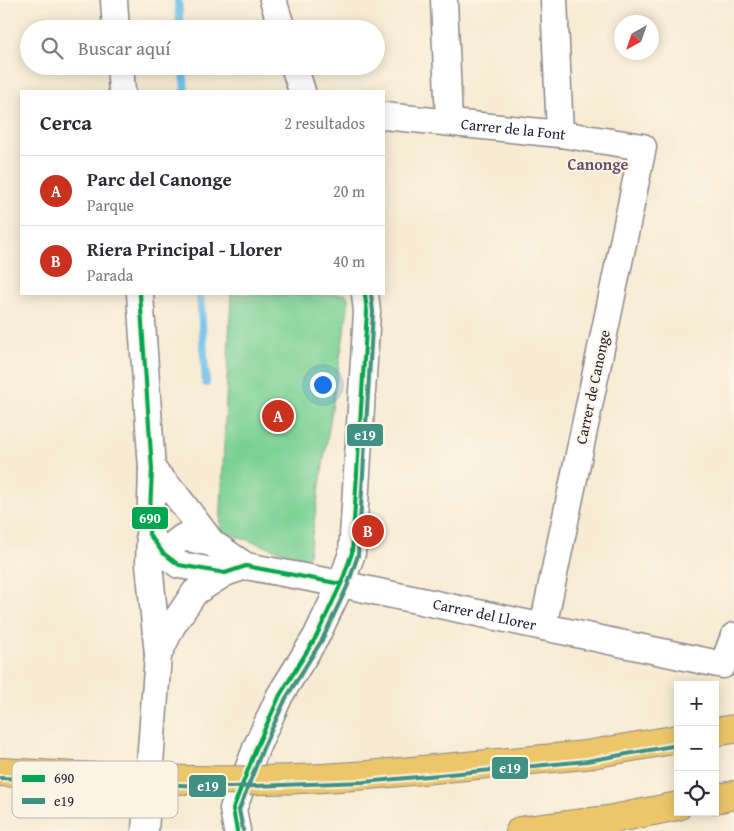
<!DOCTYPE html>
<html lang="es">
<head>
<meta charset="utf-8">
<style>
	body { margin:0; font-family:"Gentium Book Plus",serif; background:#f7f7f7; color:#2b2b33 }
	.controls { position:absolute; right:15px; bottom:15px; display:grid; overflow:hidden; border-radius:0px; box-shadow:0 2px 12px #0003 }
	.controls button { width:45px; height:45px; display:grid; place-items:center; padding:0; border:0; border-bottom:1px solid #e1e1e2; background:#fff; color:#2b2b33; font:25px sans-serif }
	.compass { position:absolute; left:614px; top:15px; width:45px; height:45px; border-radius:50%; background:#fff; box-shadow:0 2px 12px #0003; rotate:220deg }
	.you { position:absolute; left:322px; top:384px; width:18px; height:18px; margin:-12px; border:4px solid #fff; border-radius:50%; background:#1a73e8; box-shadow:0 0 0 8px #1a73e833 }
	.badge { display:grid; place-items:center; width:32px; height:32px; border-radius:50%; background:#c8321e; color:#fff; font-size:16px; font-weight:700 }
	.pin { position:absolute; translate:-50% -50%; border:2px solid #fff; box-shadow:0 1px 5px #0006 }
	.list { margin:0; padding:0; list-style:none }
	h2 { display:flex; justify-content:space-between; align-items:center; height:65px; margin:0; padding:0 20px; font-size:21px }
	h2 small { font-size:16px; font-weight:400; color:#7c7c81 }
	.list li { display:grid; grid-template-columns:32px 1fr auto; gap:15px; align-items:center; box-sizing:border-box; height:70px; padding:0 20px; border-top:1px solid #e1e1e2 }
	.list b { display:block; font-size:19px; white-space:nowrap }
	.list p { margin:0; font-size:16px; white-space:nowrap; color:#7c7c81 }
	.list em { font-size:16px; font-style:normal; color:#7c7c81 }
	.icon { flex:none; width:28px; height:28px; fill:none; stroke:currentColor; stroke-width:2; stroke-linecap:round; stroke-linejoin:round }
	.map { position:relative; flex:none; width:734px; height:831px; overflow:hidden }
	.search { position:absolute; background:#fff; box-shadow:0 2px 12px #0003; left:20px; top:20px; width:365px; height:55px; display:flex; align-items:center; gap:12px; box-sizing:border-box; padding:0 18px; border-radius:28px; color:#7c7c81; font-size:19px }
	.panel { position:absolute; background:#fff; box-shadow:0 2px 12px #0003; left:20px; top:90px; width:365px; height:205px; border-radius:0px }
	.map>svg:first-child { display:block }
</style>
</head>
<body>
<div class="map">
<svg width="734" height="831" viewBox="0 0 734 831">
	<rect width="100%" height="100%" fill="#fcf5e5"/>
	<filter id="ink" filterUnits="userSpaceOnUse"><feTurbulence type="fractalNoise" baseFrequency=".02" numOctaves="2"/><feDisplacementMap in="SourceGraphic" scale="10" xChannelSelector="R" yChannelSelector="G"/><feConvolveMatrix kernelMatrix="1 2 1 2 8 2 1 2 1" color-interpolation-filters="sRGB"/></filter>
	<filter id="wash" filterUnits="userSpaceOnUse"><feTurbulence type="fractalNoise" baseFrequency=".0096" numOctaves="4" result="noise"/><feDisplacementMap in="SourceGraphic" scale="20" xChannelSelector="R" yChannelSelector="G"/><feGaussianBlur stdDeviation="1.12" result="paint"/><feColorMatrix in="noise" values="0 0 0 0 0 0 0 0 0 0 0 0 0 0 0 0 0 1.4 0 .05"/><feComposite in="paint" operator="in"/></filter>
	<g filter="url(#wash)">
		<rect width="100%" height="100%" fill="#f7ebd3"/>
		<path fill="#79d094" stroke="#4e7968" d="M231,294h115l3,7 -41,259 -88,-29z"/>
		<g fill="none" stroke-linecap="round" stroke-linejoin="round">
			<path stroke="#71c1ec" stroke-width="8" d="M178,0l2,29
				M183,66l2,25
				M200,294l6,89"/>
		</g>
	</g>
	<g filter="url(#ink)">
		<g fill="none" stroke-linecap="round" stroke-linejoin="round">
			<defs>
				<g id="minor">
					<path d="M114,0l2,29"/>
					<path d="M273,0l9,29"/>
					<path d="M444,0l5,122"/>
					<path d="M554,0l6,134"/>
					<path d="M120,66l2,25"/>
					<path d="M294,66l8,25"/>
					<path id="s1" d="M384,116l176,18 83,13 -100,480"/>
					<path d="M140,294l12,175 -3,95 9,91 -13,176"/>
					<path id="s2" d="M152,469l24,26 36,48 34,23 95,18 382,81 11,-29"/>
					<path d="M149,534l14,19 16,12 46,8"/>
					<path d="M150,563l33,-26 29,6"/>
					<path d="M158,655l14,-29 23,-34 30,-19 21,-7"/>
					<path d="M237,831l-4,-22 24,-63 23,-51 36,-58 25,-53 11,-31 15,-241 -2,-18"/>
				</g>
				<path id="highway" d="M715,732l19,-3
					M0,772l57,3
					M401,772l185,-17 92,-16
					M715,799l19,-4
					M520,831l88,-11 70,-14"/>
			</defs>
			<use href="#minor" stroke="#8c8687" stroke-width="29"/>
			<use href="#highway" stroke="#8c8687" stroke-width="30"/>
			<use href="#minor" stroke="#fff" stroke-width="26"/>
			<use href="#highway" stroke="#ecc669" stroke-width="28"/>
			<defs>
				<path id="highway-bridge" d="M57,775c115,6 230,9 344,-3"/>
			</defs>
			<use href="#highway-bridge" stroke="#8c8687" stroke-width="30" stroke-linecap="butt"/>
			<use href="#highway-bridge" stroke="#ecc669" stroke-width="28"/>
			<defs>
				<path id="bus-1" d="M140,294l12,175 -3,65 14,19 16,12 46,8 21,-7 95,18
					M237,831l-4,-22 24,-63 23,-51 36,-58 25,-53 11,-31 15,-241 -2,-18"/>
				<path id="bus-2" d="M0,778l230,9 134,-5 223,-21 91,-16
					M243,830l-4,-20 24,-62 23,-50 36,-58 25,-53 11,-32 15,-243 -2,-18"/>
			</defs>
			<use href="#bus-1" stroke="#fcf5e5" stroke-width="8"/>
			<use href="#bus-2" stroke="#fcf5e5" stroke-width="8"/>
			<use href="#bus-1" stroke="#00a651" stroke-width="4"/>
			<use href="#bus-2" stroke="#409183" stroke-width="4"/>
		</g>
	</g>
	<g text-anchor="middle" stroke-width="4" stroke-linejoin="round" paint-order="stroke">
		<g font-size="15" fill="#22223b" stroke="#fcf5e5">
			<text dy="5" stroke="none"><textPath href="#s1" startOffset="130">Carrer de la Font</textPath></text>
			<text transform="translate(593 387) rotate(-78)" y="5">Carrer de Canonge</text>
			<text dy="5" stroke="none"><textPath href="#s2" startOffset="380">Carrer del Llorer</textPath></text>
		</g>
		<g font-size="16" font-weight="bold" fill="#6c4f6a" stroke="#fcf5e5">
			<text x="598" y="170">Canonge</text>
		</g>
	</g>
	<rect x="12" y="761" width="166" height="57" rx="8" fill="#fcf5e5" stroke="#bbb6b2" stroke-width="1"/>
	<rect x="22" y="775" width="23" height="7" fill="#00a651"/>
	<rect x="22" y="798" width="23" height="6" fill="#409183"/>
	<g font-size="14" fill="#22223b">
		<text x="54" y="783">690</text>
		<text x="54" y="806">e19</text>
	</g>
	<g stroke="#fcf5e5" stroke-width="2">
		<rect x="346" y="423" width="38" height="24" rx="5" fill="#409183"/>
		<rect x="131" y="506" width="38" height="24" rx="5" fill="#00a651"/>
		<rect x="491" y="756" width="38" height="24" rx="5" fill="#409183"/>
		<rect x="188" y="774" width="39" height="24" rx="5" fill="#409183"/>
	</g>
	<g font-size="14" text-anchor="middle" font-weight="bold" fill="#fff">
		<text x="365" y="440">e19</text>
		<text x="150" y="523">690</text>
		<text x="510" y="773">e19</text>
		<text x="208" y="791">e19</text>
	</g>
</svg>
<div class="controls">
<button>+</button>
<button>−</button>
<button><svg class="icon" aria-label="locate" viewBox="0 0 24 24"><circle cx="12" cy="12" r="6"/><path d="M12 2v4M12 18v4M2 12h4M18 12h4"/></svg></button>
</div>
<svg class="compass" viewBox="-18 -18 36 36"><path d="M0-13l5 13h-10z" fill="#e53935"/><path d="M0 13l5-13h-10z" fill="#7c7c81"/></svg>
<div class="you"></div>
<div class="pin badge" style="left:278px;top:416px">A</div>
<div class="pin badge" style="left:368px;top:531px">B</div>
<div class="search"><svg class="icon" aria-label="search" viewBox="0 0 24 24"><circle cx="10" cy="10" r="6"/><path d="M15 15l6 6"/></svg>Buscar aquí</div>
<section class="panel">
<h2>Cerca<small>2 resultados</small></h2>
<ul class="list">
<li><span class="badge">A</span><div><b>Parc del Canonge</b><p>Parque</p></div><em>20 m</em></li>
<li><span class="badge">B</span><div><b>Riera Principal - Llorer</b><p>Parada</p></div><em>40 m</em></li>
</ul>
</section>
</div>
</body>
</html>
